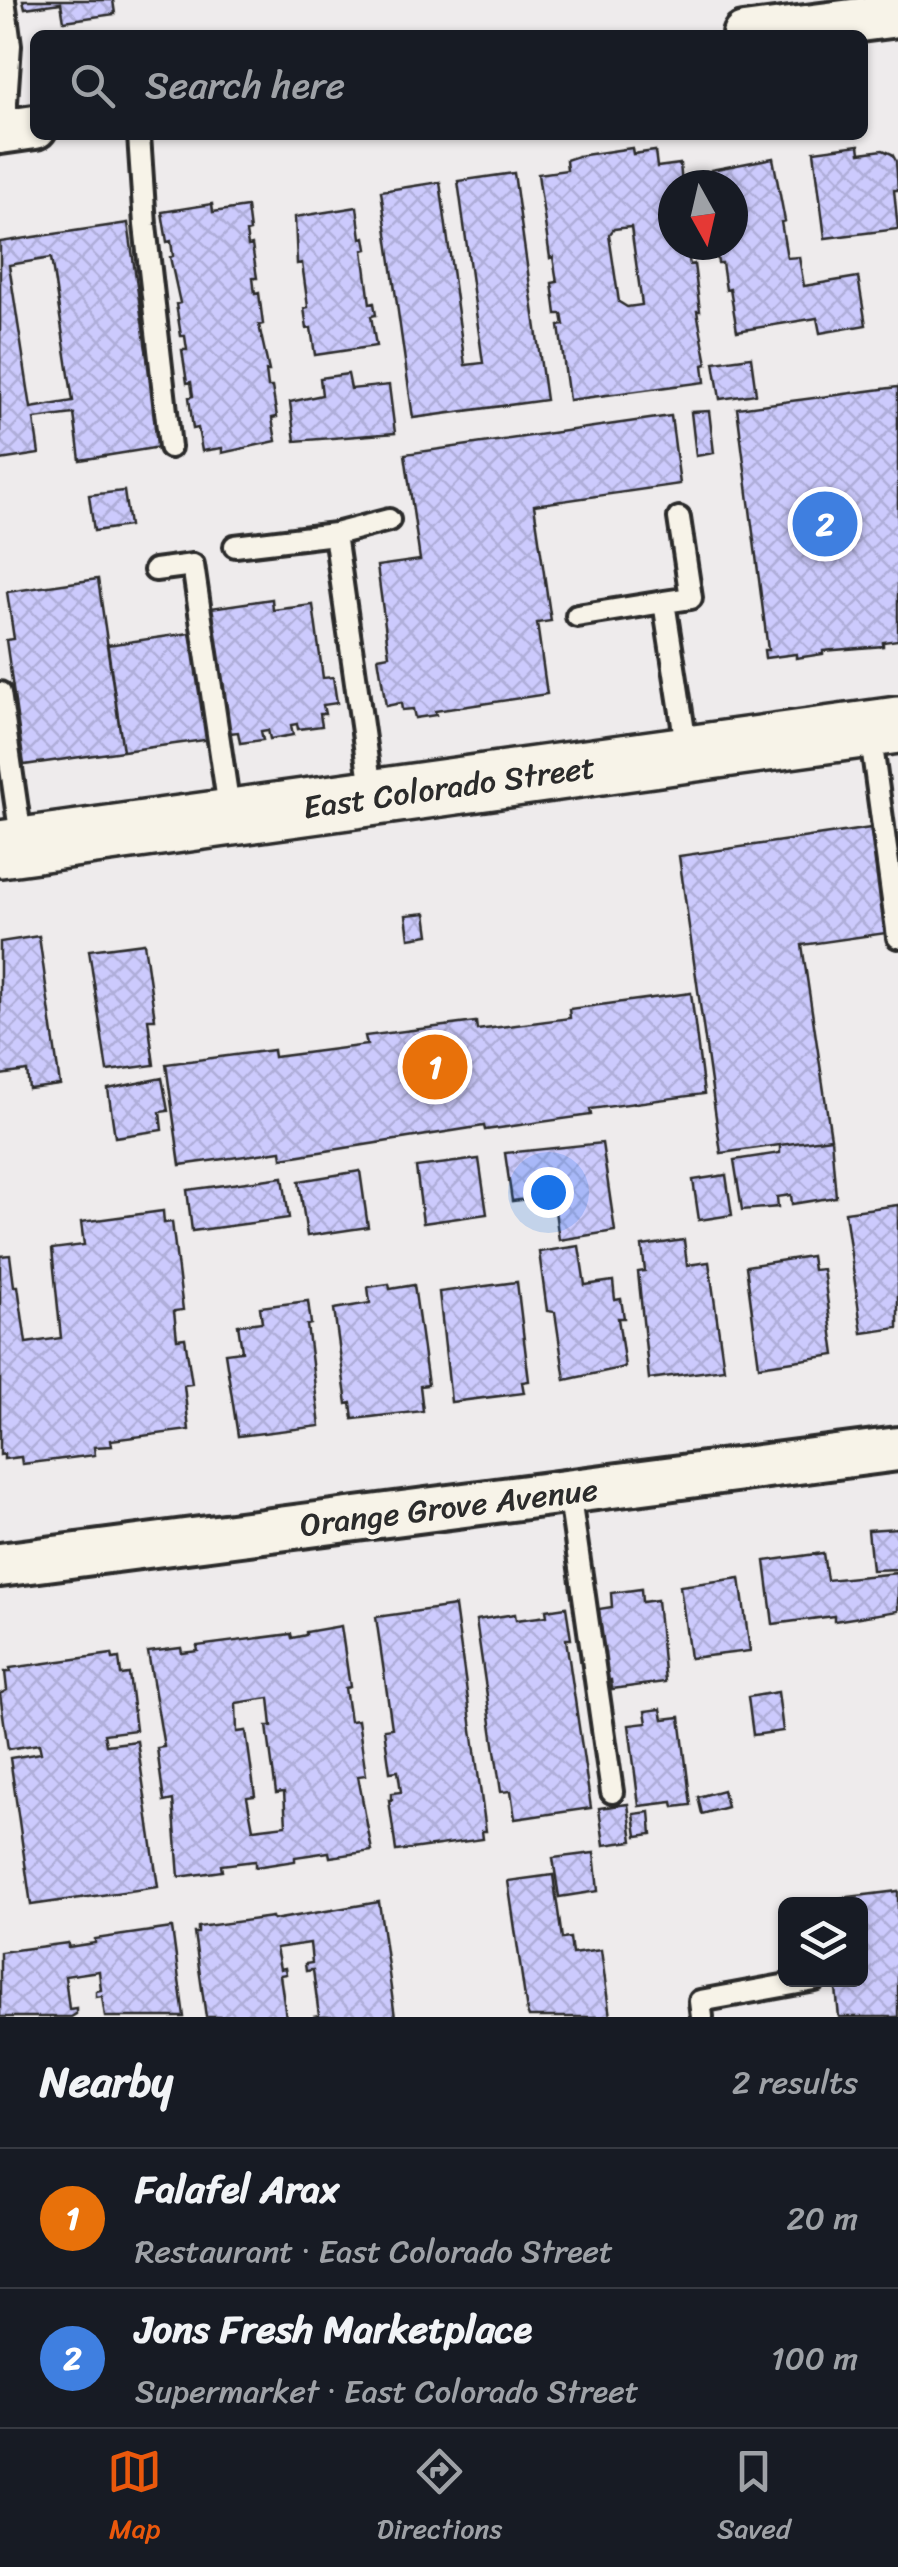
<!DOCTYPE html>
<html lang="en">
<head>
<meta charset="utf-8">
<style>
	body { margin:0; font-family:Sriracha,sans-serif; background:#242831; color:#f1f3f6 }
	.controls { position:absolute; right:30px; bottom:30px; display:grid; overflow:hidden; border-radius:15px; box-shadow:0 2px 8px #0004 }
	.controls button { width:90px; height:90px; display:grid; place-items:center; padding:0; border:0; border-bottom:2px solid #363941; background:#171b24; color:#f1f3f6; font:50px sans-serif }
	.compass { position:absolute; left:658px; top:170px; width:90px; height:90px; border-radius:50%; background:#171b24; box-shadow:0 2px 8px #0004; rotate:172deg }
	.you { position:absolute; left:548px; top:1192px; width:35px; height:35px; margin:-25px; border:8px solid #fff; border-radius:50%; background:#1a73e8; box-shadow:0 0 0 15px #1a73e833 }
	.badge { display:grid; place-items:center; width:65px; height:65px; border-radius:50%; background:#ea580c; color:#fff; font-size:32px; font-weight:700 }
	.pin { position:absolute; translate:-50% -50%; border:5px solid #fff; box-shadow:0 2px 10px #0006 }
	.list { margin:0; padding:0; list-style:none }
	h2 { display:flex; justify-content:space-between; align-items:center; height:130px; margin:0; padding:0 40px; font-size:42px }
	h2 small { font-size:32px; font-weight:400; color:#9ea1a6 }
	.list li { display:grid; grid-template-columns:65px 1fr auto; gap:30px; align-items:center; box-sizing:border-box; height:140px; padding:0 40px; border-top:2px solid #363941 }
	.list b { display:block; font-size:38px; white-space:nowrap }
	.list p { margin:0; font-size:32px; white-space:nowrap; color:#9ea1a6 }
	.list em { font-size:32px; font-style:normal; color:#9ea1a6 }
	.icon { flex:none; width:55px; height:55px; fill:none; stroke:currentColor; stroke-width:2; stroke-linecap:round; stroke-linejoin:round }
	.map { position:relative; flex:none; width:898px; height:2017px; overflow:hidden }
	.search { position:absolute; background:#171b24; box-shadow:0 2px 8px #0004; left:30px; right:30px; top:30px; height:110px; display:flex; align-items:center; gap:25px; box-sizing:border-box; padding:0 35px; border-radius:15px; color:#9ea1a6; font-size:38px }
	.sheet { height:410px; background:#171b24 }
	nav { display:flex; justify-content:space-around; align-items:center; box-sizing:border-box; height:140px; border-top:2px solid #363941; background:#171b24; font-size:28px; color:#9ea1a6 }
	nav a { display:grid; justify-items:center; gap:5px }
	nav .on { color:#ea580c }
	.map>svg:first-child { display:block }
</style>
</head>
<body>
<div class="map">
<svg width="898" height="2017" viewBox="0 0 898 2017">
	<defs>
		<pattern id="building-cross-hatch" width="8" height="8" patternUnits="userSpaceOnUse" patternTransform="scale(2.5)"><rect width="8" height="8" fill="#cccafd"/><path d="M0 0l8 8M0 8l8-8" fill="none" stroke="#afaed9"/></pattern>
	</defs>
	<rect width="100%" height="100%" fill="#eeebec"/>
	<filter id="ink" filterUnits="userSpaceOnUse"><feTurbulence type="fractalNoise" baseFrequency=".01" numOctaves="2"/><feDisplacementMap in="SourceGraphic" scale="20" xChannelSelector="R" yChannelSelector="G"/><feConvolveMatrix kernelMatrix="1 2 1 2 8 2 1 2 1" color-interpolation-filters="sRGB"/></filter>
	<g filter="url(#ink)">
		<path fill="url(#building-cross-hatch)" stroke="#2b2b2b" stroke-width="2.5" fill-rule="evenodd" d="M23,0h90l2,14 -51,7 -3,-18 -36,5z
			M859,145l1,8 23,-3 9,4 4,7 2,29h-4l4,39 -73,9 -11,-87z
			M632,148l1,6 22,-3 2,16 23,-3 2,21h-9v60h18l1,9 -4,1 2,10 4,-1 6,47h-3l10,53 -4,1 2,17 -136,18 -10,-74 5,-1 -2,-11h-6l-4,-31 5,-1 -4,-25 -3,1 -12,-84 29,-4 -1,-10 12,-4zM631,227l11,78 -15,2 -8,-5 -10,-67 5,-6z
			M773,158l12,63 -4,1 6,36 12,-1 5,29 54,-9 8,48 -46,8 -3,-15 -80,13 -7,-42 -4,1 -4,-27h-4l-3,-18h18v-60h-22l2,-4 -2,-11z
			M514,173l32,227 -133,18 -32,-227 59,-9 25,183 18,-2 -25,-182z
			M212,204l1,8 34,-5 3,24 -4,1 2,14 4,-1 5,33h-4l2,16 4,-1 4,31 -4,1 10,46h-3l2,16h4l5,30 -5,1 4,23 -54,12v-5l-20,3 -4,-23 -5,1 -4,-32 4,-1 -2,-14 -4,1 -5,-33h5l-2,-14h-4l-5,-32 4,-1 -10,-46 3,-1 -2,-15 -4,1 -5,-30z
			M357,207l4,31 4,-1 2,12 -4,1 7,54 4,-1 2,12 -5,1 5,30 -61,9 -4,-27 -4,1 -3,-21 4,-1 -6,-44 -5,1 -2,-47z
			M128,223l32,224 -80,13 -6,-46 -40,5 5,35 -39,6v-218zM51,258l22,143 -42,7 -22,-143z
			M751,357l5,37 -36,5 -6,-37z
			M348,374l3,15 38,-4 6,48 -100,8 -5,-39 32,-7 -2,-17z
			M898,387v253l-15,2v4l-60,5v3l-27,4v-4l-31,4 -1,-8h4l-31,-242z
			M709,411l5,42 -18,3 -5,-44z
			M671,416l9,68 -146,21 17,116 -14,2 10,71 -112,17 1,4 -21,3 -2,-9 -11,1 -1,-7 -15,3 -8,-49 11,-2 -12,-89 43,-6 -15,-106z
			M124,491l5,35 -35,5 -5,-36z
			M98,579l25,172 -99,14 -18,-125 8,-1 -7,-47z
			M272,599l1,11 40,-5 10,73 10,-1 4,26 -14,2 2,9h-5l2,12 -24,3 -1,-5 -6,1 2,10 -23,4 -2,-9 -7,1 2,9 -23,3 -2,-11 -9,1 -18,-125z
			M197,632l15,107 -89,12 -16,-106z
			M871,828l15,105 -84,12 29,193 -110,15 -42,-297z
			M426,913l3,22 -20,3 -3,-23z
			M39,936l21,149 -31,4 -2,-18 -27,4v-133z
			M144,943l11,76h-7l6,46 -47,6 -18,-121z
			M691,993l13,101 -114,15 1,6 -106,15 -1,-4 -202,32 -1,-7 -101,14 -14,-101 107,-14 1,7 93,-12 -2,-9 111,-14 1,8 93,-12 -1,-9z
			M162,1078l6,33 -8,1 2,18 -47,7 -7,-48z
			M831,1138l5,59 -44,7 -1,-9 -14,2 1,10 -36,3 -8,-50 46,-7v-8z
			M602,1143l13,88 -56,9 -6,-44 -41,5 -7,-48z
			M479,1159l8,55 -64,9 -7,-56z
			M360,1171l8,56 -61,9 -8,-55z
			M726,1175l6,40 -33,5 -6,-40z
			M283,1177l6,41 -97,13 -5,-41z
			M898,1205v123l-36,5 -17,-121z
			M163,1211l1,12 8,-1 11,88 -9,1 3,28 8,-1 7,46 -8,1 5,45 -78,10 1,6 -18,1 1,8 -73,9 -1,-7 -17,2v-5l-4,1v-199l10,-1 4,31h4l8,57 35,-5 -9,-89 32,-4 -3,-23z
			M684,1240l3,25 22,-3 15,107 -75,10 -11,-107 7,-1 -3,-25z
			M579,1246l6,39 28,-4 2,19 6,-1 3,19h-6l7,49 -60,13 -10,-68 -8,-1 -8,-59z
			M811,1256l2,14 10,-1 12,86 -76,11 -13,-100z
			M517,1282l12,99 -7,1 2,11 -73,9 -12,-110z
			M389,1284l1,5 24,-4 14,100 -8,1 3,25 -70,8 -2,-16 -4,1 -13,-95 36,-6 -2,-16z
			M308,1301l3,23 -4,1 13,101 -82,10 -13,-83 17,-2 -4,-26 24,-3 -2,-15z
			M897,1528l1,41 -26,1 -4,-40z
			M823,1553l4,27 71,-7v38l-64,10v-5l-61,8 -8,-63z
			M740,1578l10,73 -60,7 -10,-72z
			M641,1589l1,13 15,-2 8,82 -53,7 -1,-9 -9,1 -6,-44h6l-3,-28 13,-2 -1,-14z
			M455,1606l31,225h-4l1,8 -87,12 -7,-51h3v-7l9,-1 -3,-21 -8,1 -6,-43 8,-1 -16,-111z
			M566,1607l5,32h-5l25,169 -76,11 -4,-28 -10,1 -25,-172 39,-6 1,6 31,-4 -1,-6z
			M341,1626l9,61 -5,1 5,33 8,-1 8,55 -8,1 14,75 -42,6 -1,-5 -34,5v4l-40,6v-6l-34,4 1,6 -43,6 -6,-77 -9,2 -7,-54 7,-1 -16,-95 33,-4 1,5 16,-2 -1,-5 94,-12 1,4 14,-3v-3zM269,1698l3,28h-5l9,67 8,-1 2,33 -33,4 -6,-32 8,-1 -9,-65 -9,1 -1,-29z
			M112,1654l1,5 6,-1 2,17 8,-1 7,56 -32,4 2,11 31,-4 21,146 -127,18 -21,-147 31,-5 -2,-9 -31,5 -8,-55 7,-4 -2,-18h6l-1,-4z
			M778,1692l5,39 -30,4 -5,-38z
			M661,1709l2,10 17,-2 11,88 -17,2 -1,-5 -34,4 -10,-81 18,-2 -2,-12z
			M723,1790l4,17 -25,7 -4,-17z
			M628,1804l5,37 -29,4 -5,-37z
			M650,1812l2,22 -15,2 -3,-22z
			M594,1853l4,38 -39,6 -6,-39z
			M553,1875l9,64 8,-1 2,16 29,-4 9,67h-81l-2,-5 -19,-131z
			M898,1891v126h-59l-4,-37h25v-76l-52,-2z
			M379,1902l16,115h-82l6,-1 -6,-46 -7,1 -1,-7 7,-1 -2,-20 -34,5 4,21 5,-1 1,6 -6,1 6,42h-80l-12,-84h4v-6l74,-10 1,3z
			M172,1928l12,89h-79l-3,-21 -6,1v-6l5,-1 -2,-19 -34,5 4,33 7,-1v6l-5,3h-71v-65l68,-9v4l27,-4v-4z"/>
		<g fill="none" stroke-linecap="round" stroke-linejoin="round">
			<defs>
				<path id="service" d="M4,131l6,-86 -6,-45
					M139,135l6,90 25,222
					M335,534l37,262
					M235,546l100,-12 54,-14
					M155,570l38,-5 37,250
					M664,602l27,-4 -12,-80
					M577,616l87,-14 23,149
					M0,693l22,151
					M870,731l28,206
					M569,1491l43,301
					M702,2017l-2,-16 115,-21"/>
				<path id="minor" d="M744,35l154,-20
					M0,132l35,-5
					M0,1565l898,-116"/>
				<path id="primary" d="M0,849l898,-124"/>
			</defs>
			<use href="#service" stroke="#2b2b2b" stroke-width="28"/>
			<use href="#minor" stroke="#2b2b2b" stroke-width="50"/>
			<use href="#primary" stroke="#2b2b2b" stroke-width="62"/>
			<use href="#service" stroke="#f7f3e8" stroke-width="20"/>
			<use href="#minor" stroke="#f7f3e8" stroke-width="42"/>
			<use href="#primary" stroke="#f7f3e8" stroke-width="55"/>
		</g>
	</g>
	<g text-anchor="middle" stroke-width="9" stroke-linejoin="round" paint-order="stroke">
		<g font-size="32" fill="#2b2b2b" stroke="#f7f3e8">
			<text transform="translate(449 787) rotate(-8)" y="11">East Colorado Street</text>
			<text transform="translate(449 1507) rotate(-7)" y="11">Orange Grove Avenue</text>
		</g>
	</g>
</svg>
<div class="controls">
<button><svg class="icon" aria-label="layers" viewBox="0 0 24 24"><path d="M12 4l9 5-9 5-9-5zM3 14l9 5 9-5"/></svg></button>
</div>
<svg class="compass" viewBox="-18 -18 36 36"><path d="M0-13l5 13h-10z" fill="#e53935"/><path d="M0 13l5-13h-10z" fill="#9ea1a6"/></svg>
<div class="you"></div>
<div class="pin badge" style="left:435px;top:1067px;background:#e8710a">1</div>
<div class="pin badge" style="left:825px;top:524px;background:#3f7fe0">2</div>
<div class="search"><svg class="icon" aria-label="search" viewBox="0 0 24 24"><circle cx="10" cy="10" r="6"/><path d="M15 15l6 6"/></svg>Search here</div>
</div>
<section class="sheet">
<h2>Nearby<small>2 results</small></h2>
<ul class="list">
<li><span class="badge" style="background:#e8710a">1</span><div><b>Falafel Arax</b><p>Restaurant · East Colorado Street</p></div><em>20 m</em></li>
<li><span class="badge" style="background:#3f7fe0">2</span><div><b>Jons Fresh Marketplace</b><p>Supermarket · East Colorado Street</p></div><em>100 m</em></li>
</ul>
</section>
<nav>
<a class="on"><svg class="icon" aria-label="map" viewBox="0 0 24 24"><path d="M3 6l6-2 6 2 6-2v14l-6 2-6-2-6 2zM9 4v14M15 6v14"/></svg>Map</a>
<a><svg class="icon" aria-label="directions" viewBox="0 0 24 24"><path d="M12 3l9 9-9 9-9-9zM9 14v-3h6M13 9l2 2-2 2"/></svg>Directions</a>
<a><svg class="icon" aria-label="saved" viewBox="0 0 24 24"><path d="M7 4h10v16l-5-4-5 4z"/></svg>Saved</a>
</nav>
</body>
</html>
